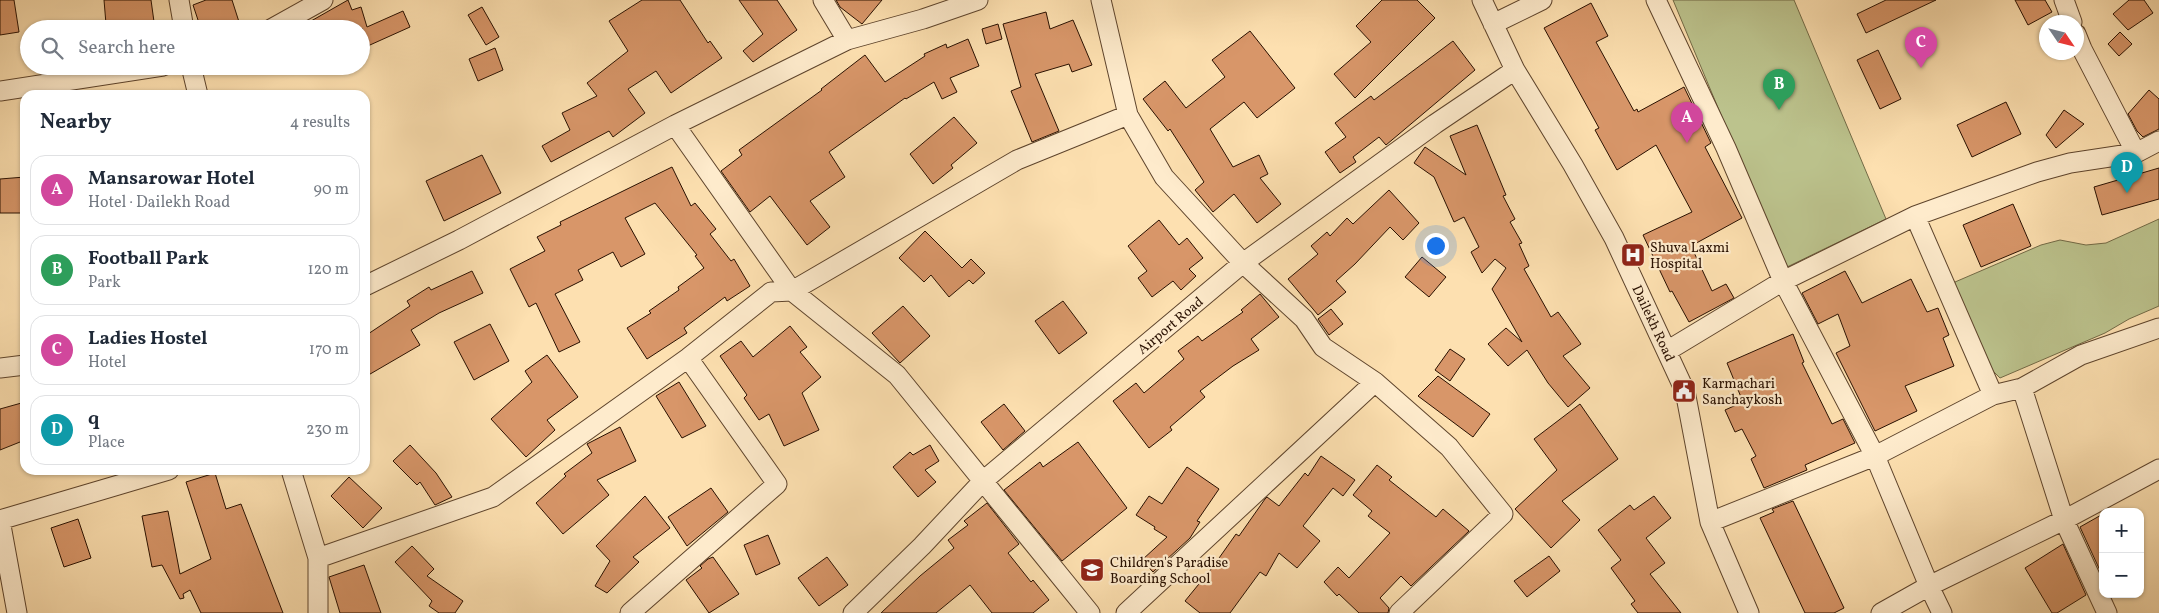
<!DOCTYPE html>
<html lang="en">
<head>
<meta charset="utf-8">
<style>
	body { margin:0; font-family:Vollkorn,serif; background:#f2f2f3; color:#1f2937 }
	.controls { position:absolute; right:15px; bottom:15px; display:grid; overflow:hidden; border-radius:10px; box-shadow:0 1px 4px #0004 }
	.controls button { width:45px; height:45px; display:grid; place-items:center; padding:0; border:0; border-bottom:1px solid #e0e1e3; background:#fff; color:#1f2937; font:25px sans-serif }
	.compass { position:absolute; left:2039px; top:15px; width:45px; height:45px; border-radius:50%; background:#fff; box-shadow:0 1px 4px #0004; rotate:125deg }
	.you { position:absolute; left:1435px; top:245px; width:18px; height:18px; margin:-12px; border:4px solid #fff; border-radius:50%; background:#1a73e8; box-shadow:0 0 0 8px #1a73e833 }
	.badge { display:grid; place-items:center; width:32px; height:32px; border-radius:50%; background:#db2777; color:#fff; font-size:16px; font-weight:700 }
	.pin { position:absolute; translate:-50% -41px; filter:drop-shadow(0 1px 2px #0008) }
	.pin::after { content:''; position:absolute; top:26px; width:18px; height:15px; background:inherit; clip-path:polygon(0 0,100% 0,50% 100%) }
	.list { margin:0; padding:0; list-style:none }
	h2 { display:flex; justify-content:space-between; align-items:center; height:65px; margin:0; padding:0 20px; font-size:21px }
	h2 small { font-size:16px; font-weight:400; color:#747a83 }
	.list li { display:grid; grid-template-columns:32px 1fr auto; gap:15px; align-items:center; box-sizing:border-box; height:70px; margin:0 10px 10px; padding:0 10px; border:1px solid #e0e1e3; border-radius:15px }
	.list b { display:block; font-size:19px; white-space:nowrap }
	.list p { margin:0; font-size:16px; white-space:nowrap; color:#747a83 }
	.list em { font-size:16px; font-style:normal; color:#747a83 }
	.icon { flex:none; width:28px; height:28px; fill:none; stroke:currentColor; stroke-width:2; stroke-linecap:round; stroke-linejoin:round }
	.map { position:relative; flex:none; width:2159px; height:613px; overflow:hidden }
	.search { position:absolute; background:#fff; box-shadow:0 1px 4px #0004; left:20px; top:20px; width:350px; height:55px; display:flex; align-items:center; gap:12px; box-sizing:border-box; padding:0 18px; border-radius:28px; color:#747a83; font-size:19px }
	.panel { position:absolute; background:#fff; box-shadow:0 1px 4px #0004; left:20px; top:90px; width:350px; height:385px; border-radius:15px }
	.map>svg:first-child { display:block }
</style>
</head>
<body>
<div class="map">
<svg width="2159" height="613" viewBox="0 0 2159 613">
	<rect width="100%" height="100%" fill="#fde0b0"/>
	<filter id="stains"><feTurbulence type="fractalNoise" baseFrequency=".004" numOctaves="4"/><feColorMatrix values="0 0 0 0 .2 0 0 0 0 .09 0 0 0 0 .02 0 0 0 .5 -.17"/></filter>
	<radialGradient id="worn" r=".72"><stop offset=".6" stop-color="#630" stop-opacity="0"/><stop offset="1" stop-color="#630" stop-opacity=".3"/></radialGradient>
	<path fill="#bcc38d" stroke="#726a46" d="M1673,0h121l92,219 -101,49z
		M2159,219v87l-30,13 -24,14 -105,45 -13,-13 -34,-74 2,-9 86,-37 19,-5 26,5 20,-2z"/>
	<path fill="#d89669" stroke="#291000" d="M0,0h14l5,32 -19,3z
		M104,0h47l4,29h-20l-1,-8 -28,3z
		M206,0h26l8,25 -11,4h-28l-8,-24z
		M348,0l4,10 9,-3 6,20 36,-16 7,16 -49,22v-19l2,-1h-66z
		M642,0h38l28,43 2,-2 12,17 -51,35 -15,-22 -28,18 17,24 -32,24 -4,-6 -58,31 -9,-16 28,-16 -8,-17 35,-17 -10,-13 41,-32 -19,-30z
		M739,0h38l20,30 -44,32 -10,-11 20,-17z
		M836,0h46l-20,24 -22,-17z
		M1382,0h35l18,18 -80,80 -21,-24 37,-32 -15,-16z
		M1886,0h50l-70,33 -9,-19z
		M2015,0h30l7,12 -24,13z
		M2129,0h15l9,13 -25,17 -15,-16z
		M1591,3l17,33 -12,6 38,69 3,-2 1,3 46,-25 27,56 -6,4 37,71 -51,28 21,45 14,-7 8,14 -45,24 -17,-31 -2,1 -27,-57 49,-23 -36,-67 -39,25 -22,-40 4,-2 -55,-100z
		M482,7l17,30 -13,8 -18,-30z
		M1046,12l4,17 23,-9 19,45 -20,7 -3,-8 -34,10 24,57 -27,11 -21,-51 10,-4 -18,-63z
		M998,24l4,15 -16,5 -4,-15z
		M1250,31l45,57 -38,30 -13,-16 -34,27 23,38 26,-12 9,19 -8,4 21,26 -24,19 -23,-29 -21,18 -18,-22 9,-8 -34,-53 -2,2 -25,-32 22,-18 21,27 39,-31 -13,-17z
		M2120,32l12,12 -13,12 -11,-12z
		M968,39l11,27 -29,12 7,14 -15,7 -8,-17 -28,17 -1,-1 -76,54 16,25 -35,24 20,26 -23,18 -37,-49 -20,16 -29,-41 21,-16 -3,-5 83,-60 -1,-1 44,-34 20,27 40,-26 -1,-2 22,-10 1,4z
		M1453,41l22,29 -89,75 -7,-8 -26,20 3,5 -16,11 -15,-21 21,-15 -11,-14 36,-27 3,4z
		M495,48l8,22 -25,11 -9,-22z
		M1878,50l23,49 -21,10 -23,-49z
		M2149,90l10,9v30l-16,8 -6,-6 -9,-17z
		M2006,102l15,32 -49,23 -15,-32z
		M2064,110l20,14 -28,24 -10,-13z
		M954,117l23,26 -26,22 2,3 -20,16 -23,-30z
		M1477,125l29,70 -3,1 12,23 -5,3 12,21 -3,1 10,22 -5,3 27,48 7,-5 23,32 -18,12 27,32 -22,19 -20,-24 -21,-33 -19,16 -20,-22 18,-16 16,14 -30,-53 14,-21 -11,-9 -13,14 -11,-21 8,-5 -15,-30 -10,5 -20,-45 -20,-14 11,-16 41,28 -16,-39z
		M482,155l19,38 -57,28 -18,-40z
		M672,167l19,39 4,-3 21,26 -6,5 21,27 3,-2 16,27 -23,15 -2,-4 -41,31 3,5 -40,26 -20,-31 24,-15 -2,-2 30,-21 -1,-3 26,-19 -9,-12 2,-1 -42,-52 -30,15 20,36 -24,13 -8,-15 -35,18 5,10 -28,14 25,48 -21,10 -23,-49 -7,4 -19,-38 35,-18 -8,-14 24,-12 -1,-3z
		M2159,168v31l-57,16 -8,-28z
		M25,177v36h-25v-34z
		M1389,190l30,33 -16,17 -13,-13 -35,37 -19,17 10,11 -28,23 -30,-36 30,-25 -7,-8 16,-14 3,4 17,-18 6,6z
		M2013,204l18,42 -50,21 -18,-42z
		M1159,220l20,25 8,-7 16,20 -14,11 7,7 -15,14 -8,-9 -21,16 -14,-19 9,-7 -19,-25z
		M925,231l37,37 9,-9 14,14 -12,11 -4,-4 -20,17 -18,-22 -7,7 -25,-24z
		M1422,257l24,20 -17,20 -24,-20z
		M472,271l11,22 -44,20 -28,17 9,15 -55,32v-41l45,-30 -3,-5 22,-14 2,3z
		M1845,271l17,32 49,-24 16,33 11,-4 11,27 -6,3 11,28 -49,20 12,25 -42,20 -39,-78 14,-7 -12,-32 -20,10 -16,-31z
		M1260,294l19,23 -28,22 8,11 -26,16 -33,25 5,6 -35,30 2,3 -23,18 -36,-47 23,-18 8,10 40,-34 -6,-8 20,-15 4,5 41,-29 -2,-2z
		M1063,301l24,32 -28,21 -24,-33z
		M903,306l27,30 -30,27 -28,-30z
		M1331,309l12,15 -14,11 -11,-16z
		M490,324l19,37 -35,19 -20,-38z
		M790,326l17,21 -7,5 21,25 -19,16 17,37 -35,16 -15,-32 -10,6 -15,-22 3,-3 -27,-39 21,-15 12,16z
		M1793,334l11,28 -2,1 30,61 11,-5 12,24 -50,22 2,5 -43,18 -13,-29 5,-3 -14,-27 -7,3 -10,-22 18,-8 -16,-39z
		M1450,349l15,10 -15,22 -15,-11z
		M547,355l31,42 -31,23 8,10 -29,27 -35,-38 41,-37 -7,-11z
		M1438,376l52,38 -17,23 -55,-41z
		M679,382l27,44 -24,12 -26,-42z
		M25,402v38l-25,10v-41z
		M1004,404l21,27 -22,19 -22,-28z
		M1580,404l38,55 -56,42 18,19 -29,28 -36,-39 42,-39 -23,-31z
		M620,427l16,34 -39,19 12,15 -46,39 -27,-31 30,-27 -2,-2 28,-21 -5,-9z
		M1078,442l49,66 -65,53 -58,-71 36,-28 3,5z
		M410,445l26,28 16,24 -17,8 -15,-23 -3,3 -24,-24z
		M930,445l9,16 -14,9 11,12 -18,15 -25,-30 17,-15 3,3z
		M1321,456l34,24 -12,16 -10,-8 -30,38 17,15 -23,27 -18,-15 -13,23 -6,-4 -30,41h-30l-15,-12 27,-33 24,-34 3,2 26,-37 2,-2 12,9 26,-33 3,3z
		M1377,465l15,12 -3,3 47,37 7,-8 26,22 -58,55 -10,-10 -21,22 9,10 -1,5h-29l-20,-19 -2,2 -13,-14 14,-15 11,11 41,-45 -22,-17 4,-5 -19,-16z
		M1187,467l32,22 -22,32 3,1 -10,16 -37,34 -11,-12 25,-23 -13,-8 1,-2 -19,-12 13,-19 13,8z
		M215,473l11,36 15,-5 42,109h-82l-11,-23 -7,4 1,4 -4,1 -18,-34 -10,2 -10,-51 26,-5 12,63 31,-15 -25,-77z
		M349,477l33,31 -19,20 -32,-32z
		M711,488l17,24 -41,34 -19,-29z
		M645,496l25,32 -37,29 6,5 -32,31 -12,-7 15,-25 -14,-15z
		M1654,496l17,22 -25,20 19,25 -15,11 31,39h-43l-7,-9 4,-3 -24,-33 10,-8 -23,-30 32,-25 4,5z
		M1793,501l51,107 -10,5h-29l-45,-95 14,-6 -2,-3z
		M987,503l32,41 -11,9 23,29 2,-2 16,20 -16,13h-41l-22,-28 -34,28h-55l39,-37 34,-28 -6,-8 20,-15 -4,-4z
		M2103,514v63l-23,-50z
		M78,519l13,39 -27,9 -13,-39z
		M768,535l12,29 -24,11 -12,-30z
		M2063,544l23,51 -29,18h-5l-27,-45z
		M412,546l22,23 -7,7 36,25 -8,12h-16l-10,-7 3,-5 -37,-39z
		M1549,556l11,15 -33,26 -13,-16z
		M713,557l26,37 -30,19 -23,-33 16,-12 -2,-2 8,-7z
		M827,557l21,28 -29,21 -21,-28z
		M364,565l17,48h-41l-11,-36z"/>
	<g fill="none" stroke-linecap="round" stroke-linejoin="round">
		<defs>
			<path id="minor" d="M179,0l5,29
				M823,0l24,40
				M1101,0l27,115 36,62 79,86 61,56 19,28 52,35 74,65 54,67 -104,99
				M1482,0l33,70 58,95 41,73 71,153 25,131 39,91
				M1656,0l70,148 57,133 92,175 54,130 13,27
				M2064,0l8,22
				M1493,24l49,-24
				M271,29l52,-29
				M2076,34l6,15 54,104
				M191,66l7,29
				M0,91l163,-25
				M675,125l117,166 105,84 193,238
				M1915,216l78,179
				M365,286l94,-46 216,-115 172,-85 76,-21 55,-19
				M1667,351l116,-70 132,-65 122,-44 33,-9 66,-10 23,-12
				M0,368l25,-3
				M2022,388l42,132 43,93
				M291,470l27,88v55
				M0,520l169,-50
				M0,520l17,93
				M1710,522l165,-66 118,-61 29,-7 59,-33 78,-27
				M318,558l175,-61 195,-139 83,-66 21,-1 225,-131 111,-45
				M630,613l147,-129 -89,-126
				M853,613l69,-67 61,-65 260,-218 192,-139 80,-54
				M1126,613l249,-231
				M1881,613l48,-27 135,-66 95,-51"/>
		</defs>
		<use href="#minor" stroke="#5e442c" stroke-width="21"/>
		<use href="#minor" stroke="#feebcc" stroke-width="19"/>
	</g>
	<defs>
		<symbol id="hospital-square" viewBox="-11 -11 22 22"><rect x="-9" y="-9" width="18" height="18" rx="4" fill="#8f2418" stroke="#feebcc"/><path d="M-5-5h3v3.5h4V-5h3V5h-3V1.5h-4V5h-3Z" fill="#fff"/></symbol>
		<symbol id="civic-square" viewBox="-11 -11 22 22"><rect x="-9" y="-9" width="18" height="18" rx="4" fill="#8f2418" stroke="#feebcc"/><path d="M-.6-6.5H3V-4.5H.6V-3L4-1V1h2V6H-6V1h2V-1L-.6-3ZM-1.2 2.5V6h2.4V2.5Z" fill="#fff"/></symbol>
		<symbol id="school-square" viewBox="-11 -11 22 22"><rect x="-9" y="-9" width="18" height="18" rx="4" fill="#8f2418" stroke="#feebcc"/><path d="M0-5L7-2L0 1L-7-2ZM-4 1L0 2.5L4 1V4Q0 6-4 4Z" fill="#fff"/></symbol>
	</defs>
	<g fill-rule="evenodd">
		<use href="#hospital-square" x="1619" y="241" width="28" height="28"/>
		<use href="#civic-square" x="1670" y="377" width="28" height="28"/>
		<use href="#school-square" x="1078" y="556" width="28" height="28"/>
	</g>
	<g text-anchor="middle" stroke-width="4.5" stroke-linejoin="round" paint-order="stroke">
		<g font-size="14" fill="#291000" stroke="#feebcc" text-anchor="start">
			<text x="1650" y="252">Shuva Laxmi<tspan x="1650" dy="16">Hospital</tspan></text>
			<text x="1702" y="388">Karmachari<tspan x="1702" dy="16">Sanchaykosh</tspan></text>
			<text x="1110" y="567">Children's Paradise<tspan x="1110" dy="16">Boarding School</tspan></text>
		</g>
		<g font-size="14" fill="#291000" stroke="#feebcc">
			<text transform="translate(1654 323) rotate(65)" y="5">Dailekh Road</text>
			<text transform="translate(1170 325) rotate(-40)" y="5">Airport Road</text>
		</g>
	</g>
	<rect width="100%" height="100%" filter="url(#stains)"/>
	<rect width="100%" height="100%" fill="url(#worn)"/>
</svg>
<div class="controls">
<button>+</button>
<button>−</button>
</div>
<svg class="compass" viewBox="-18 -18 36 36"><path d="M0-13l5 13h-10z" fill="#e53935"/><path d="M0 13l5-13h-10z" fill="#747a83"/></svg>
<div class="you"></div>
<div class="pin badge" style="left:1687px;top:143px;background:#d1479c">A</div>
<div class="pin badge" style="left:1779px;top:110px;background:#2e9e5b">B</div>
<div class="pin badge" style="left:1921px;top:68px;background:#d1479c">C</div>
<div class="pin badge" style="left:2127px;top:193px;background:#0f9aa8">D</div>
<div class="search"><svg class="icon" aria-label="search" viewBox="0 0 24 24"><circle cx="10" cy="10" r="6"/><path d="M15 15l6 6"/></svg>Search here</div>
<section class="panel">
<h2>Nearby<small>4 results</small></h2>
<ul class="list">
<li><span class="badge" style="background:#d1479c">A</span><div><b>Mansarowar Hotel</b><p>Hotel · Dailekh Road</p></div><em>90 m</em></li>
<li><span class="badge" style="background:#2e9e5b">B</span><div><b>Football Park</b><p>Park</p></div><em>120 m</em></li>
<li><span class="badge" style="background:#d1479c">C</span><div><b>Ladies Hostel</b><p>Hotel</p></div><em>170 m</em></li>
<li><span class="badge" style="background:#0f9aa8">D</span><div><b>q</b><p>Place</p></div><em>230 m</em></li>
</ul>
</section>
</div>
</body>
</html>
